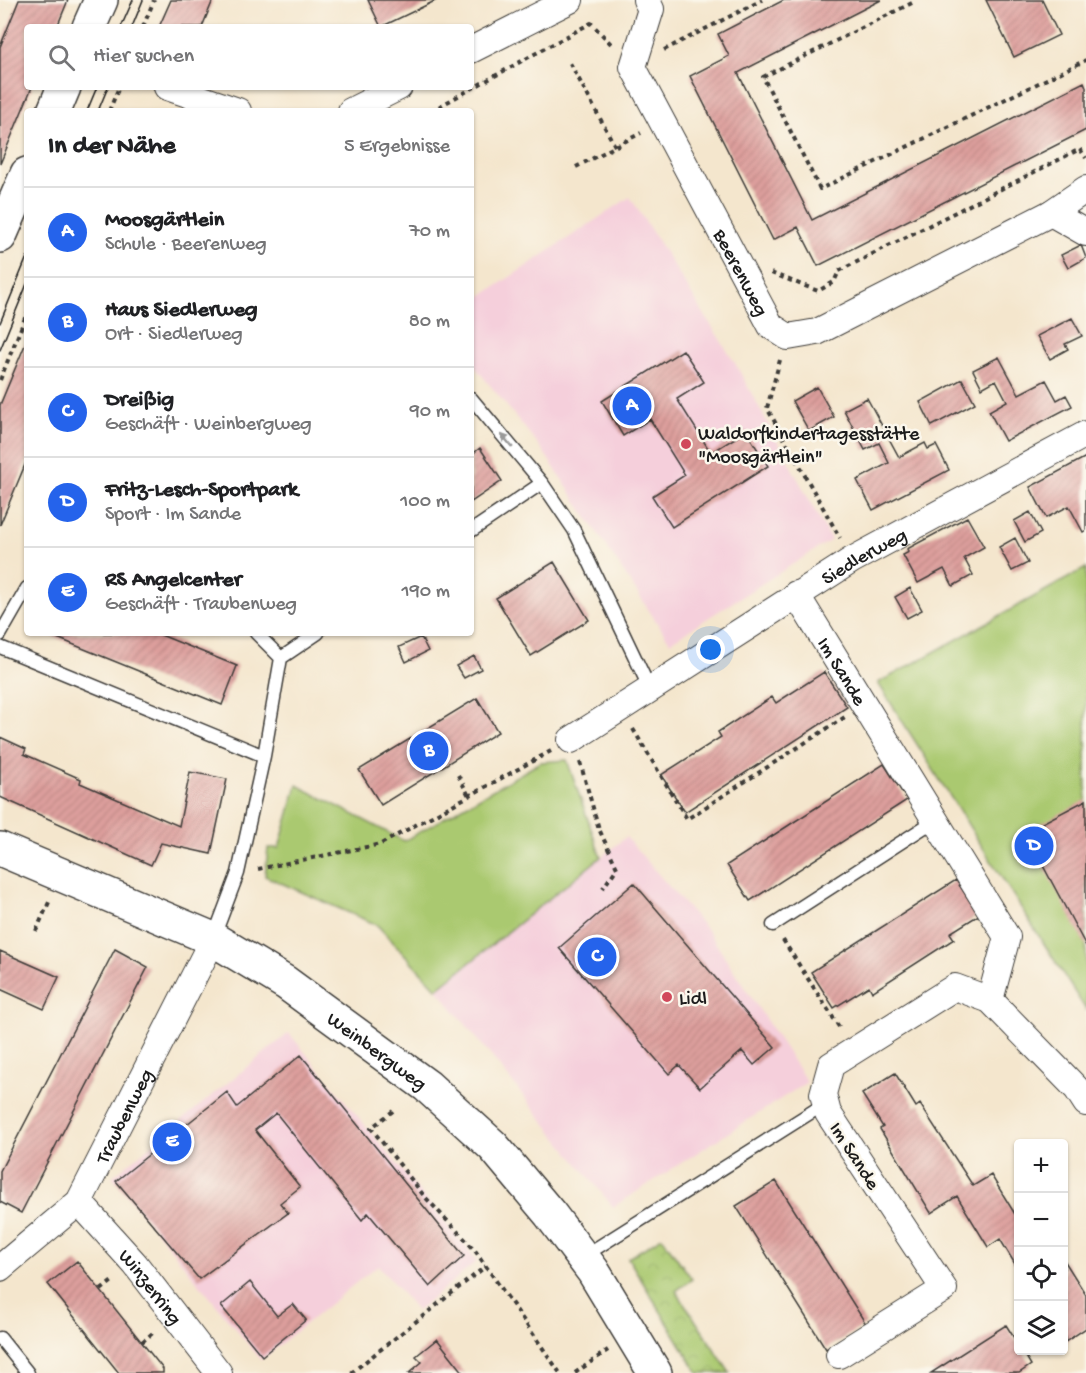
<!DOCTYPE html>
<html lang="de">
<head>
<meta charset="utf-8">
<style>
	body { margin:0; font-family:"Gochi Hand",sans-serif; background:#f6f6f6; color:#202124 }
	.controls { position:absolute; right:18px; bottom:18px; display:grid; overflow:hidden; border-radius:6px; box-shadow:0 2px 4px #0004 }
	.controls button { width:54px; height:54px; display:grid; place-items:center; padding:0; border:0; border-bottom:2px solid #e0e0e0; background:#fff; color:#202124; font:30px sans-serif }
	.you { position:absolute; left:711px; top:650px; width:21px; height:21px; margin:-15px; border:4px solid #fff; border-radius:50%; background:#1a73e8; box-shadow:0 0 0 9px #1a73e833 }
	.badge { display:grid; place-items:center; width:39px; height:39px; border-radius:50%; background:#2563eb; color:#fff; font-size:20px; font-weight:700 }
	.pin { position:absolute; translate:-50% -50%; border:3px solid #fff; box-shadow:0 2px 6px #0006 }
	.list { margin:0; padding:0; list-style:none }
	h2 { display:flex; justify-content:space-between; align-items:center; height:78px; margin:0; padding:0 24px; font-size:26px }
	h2 small { font-size:20px; font-weight:400; color:#757577 }
	.list li { display:grid; grid-template-columns:39px 1fr auto; gap:18px; align-items:center; box-sizing:border-box; height:90px; padding:0 24px; border-top:2px solid #e0e0e0 }
	.list b { display:block; font-size:22px; white-space:nowrap }
	.list p { margin:0; font-size:20px; white-space:nowrap; color:#757577 }
	.list em { font-size:20px; font-style:normal; color:#757577 }
	.icon { flex:none; width:33px; height:33px; fill:none; stroke:currentColor; stroke-width:2; stroke-linecap:round; stroke-linejoin:round }
	.map { position:relative; flex:none; width:1086px; height:1373px; overflow:hidden }
	.search { position:absolute; background:#fff; box-shadow:0 2px 4px #0004; left:24px; top:24px; width:450px; height:66px; display:flex; align-items:center; gap:15px; box-sizing:border-box; padding:0 21px; border-radius:6px; color:#757577; font-size:22px }
	.panel { position:absolute; background:#fff; box-shadow:0 2px 4px #0004; left:24px; top:108px; width:450px; height:528px; border-radius:6px }
	.map>svg:first-child { display:block }
</style>
</head>
<body>
<div class="map">
<svg width="1086" height="1373" viewBox="0 0 1086 1373">
	<defs>
		<pattern id="park-crowns" width="20" height="18" patternUnits="userSpaceOnUse" patternTransform="scale(1.5)"><rect width="20" height="18" fill="#aac970"/><path d="M2 6a3 3 0 1 1 6 0M12 15a3 3 0 1 1 6 0" fill="none" stroke="#92ac60"/></pattern>
		<pattern id="building-hatch" width="6" height="6" patternUnits="userSpaceOnUse" patternTransform="scale(1.5)"><rect width="6" height="6" fill="#dd9f9c"/><path d="M-1 1l2-2M0 6l6-6M5 7l2-2" fill="none" stroke="#bd8886"/></pattern>
	</defs>
	<rect width="100%" height="100%" fill="#fbf7ec"/>
	<filter id="ink" filterUnits="userSpaceOnUse"><feTurbulence type="fractalNoise" baseFrequency=".0167" numOctaves="2"/><feDisplacementMap in="SourceGraphic" scale="12" xChannelSelector="R" yChannelSelector="G"/><feConvolveMatrix kernelMatrix="1 2 1 2 8 2 1 2 1" color-interpolation-filters="sRGB"/></filter>
	<filter id="wash" filterUnits="userSpaceOnUse"><feTurbulence type="fractalNoise" baseFrequency=".008" numOctaves="4" result="noise"/><feDisplacementMap in="SourceGraphic" scale="24" xChannelSelector="R" yChannelSelector="G"/><feGaussianBlur stdDeviation="1.35" result="paint"/><feColorMatrix in="noise" values="0 0 0 0 0 0 0 0 0 0 0 0 0 0 0 0 0 1.4 0 .05"/><feComposite in="paint" operator="in"/></filter>
	<g filter="url(#wash)">
		<rect width="100%" height="100%" fill="#f4e6cd"/>
		<path fill="#f5cfdb" d="M630,197l105,166 96,177 -161,102 -129,-194 -70,-86v-59z
			M626,837l81,93 100,152 -194,125 -176,-218z
			M289,1033l188,228 -60,50 -39,-46 -117,95 -149,-183z"/>
		<path fill="#aac970" stroke="#637246" stroke-width="1.5" d="M1086,568v442l-208,-327z
			M567,760l34,97 -164,132 -60,-64 -112,-49 3,-28h11l18,-63 107,56 137,-79z"/>
		<path fill="url(#park-crowns)" stroke="#637246" stroke-width="1.5" d="M662,1237l30,42 -16,12 54,82h-32l-70,-115z"/>
		<g id="blocks">
			<path fill="url(#building-hatch)" d="M19,0h49l-11,27h-30v60h5l-32,77v-117z
				M171,0h42l-11,27h-43z
				M368,0h69l-56,27z
				M784,0h97l-143,73 74,147 272,-138 2,5v43l-268,136 -20,-39 -25,13 -83,-164 39,-20 -11,-22z
				M986,0h56l17,35 -45,22z
				M1081,245l5,13 -18,10 -7,-13z
				M1072,318l10,18 -17,8 3,5 -18,10 -13,-23z
				M27,340v120l-27,65v-120z
				M683,350l21,32 -27,17 34,54 35,-22 22,35 -96,61 -20,-31 33,-21 -35,-56 -27,17 -21,-35z
				M999,357l20,37 27,-14 11,20 9,-5 6,11 -67,35 -16,-30 18,-10 -11,-21 -14,8 -9,-18z
				M962,379l13,24 -43,23 -12,-24z
				M817,387l17,30 -25,14 -17,-30z
				M867,398l32,59 26,-14 3,6 8,-4 13,25 -76,40 -16,-30 32,-17 -10,-20 -14,7 -21,-40z
				M480,448l22,33 -31,21v-47z
				M1086,457v73l-3,2 -14,-26 -23,12 -16,-31z
				M1030,512l11,21 -16,9 -11,-21z
				M967,517l17,30 -20,11 9,17 -20,11 -9,-17 -26,14 -15,-28 6,-3 -2,-3z
				M1015,538l13,25 -16,8 -13,-24z
				M554,562l35,58 -58,36 -35,-58z
				M910,588l12,22 -15,8 -12,-21z
				M45,633h111l81,33 -15,39z
				M421,637l7,14 -22,11 -7,-15z
				M474,656l7,13 -17,9 -8,-12z
				M824,672l23,35 -162,105 -24,-37 60,-38 -3,-5 54,-35 4,6z
				M477,698l21,34 -117,73 -22,-35z
				M0,737l26,12 -2,5 57,25 -1,4 99,43 11,-54 37,7 -16,75 -50,-11 -10,22 -151,-68z
				M884,764l23,36 -157,101 -23,-36z
				M1086,800v146l-61,-114z
				M956,880l23,35 -29,18 4,6 -82,53 -3,-6 -35,22 -23,-36z
				M634,883l141,164 -21,18 -12,-14 -42,37 -21,-23 -10,9 -110,-126z
				M115,949l33,18 -127,246 -21,-11v-31z
				M0,951l59,26 -15,32 -44,-20z
				M301,1055l163,201 -34,31 -62,-74 -6,7 -86,-107 -21,17 45,57 -20,16 8,10 -89,66 -83,-98 111,-89 10,15z
				M895,1073l21,34 4,-3 53,82 18,-11 27,44v50l-18,-30 -12,8 -31,-51 -26,17 -51,-84 3,-2 -21,-33z
				M776,1181l90,143 -40,25 -90,-143z
				M1064,1260l22,35v33l-21,14z
				M77,1261l86,108v4h-44l-71,-89z
				M250,1282l27,34 16,-12 13,16 -44,36 -41,-50z
				M1006,1325l12,19v6h4l9,15 -12,8h-88z
				M437,1339l27,34h-55l13,-11 -6,-6z"/>
		</g>
	</g>
	<g filter="url(#ink)">
		<use href="#blocks" fill-opacity="0" stroke="#3c3a37" stroke-width="1.5"/>
		<g fill="none" stroke-linecap="round" stroke-linejoin="round">
			<defs>
				<path id="lane" d="M471,398l71,85 32,47 76,159
					M471,531l71,-48
					M256,633l25,25
					M0,635l27,-47
					M0,647l264,109
					M281,658l37,-25
					M773,925l164,-106
					M213,939l25,-66 26,-117 17,-98
					M584,1256l242,-153
					M0,1338l28,35"/>
				<g id="street">
					<path id="s1" d="M646,0l5,9 -18,58 138,259 17,11 29,-5 234,-119 35,-24"/>
					<path d="M471,50l99,-50"/>
					<path d="M167,87l71,24"/>
					<path d="M351,111l48,-24"/>
					<path d="M1051,213l35,20"/>
					<path id="s2" d="M796,594l211,343 -17,63"/>
					<path id="s3" d="M571,740l281,-180 234,-126"/>
					<path id="s4" d="M79,1202l56,62 84,109"/>
					<path id="s5" d="M0,1268l79,-66 134,-263"/>
					<path d="M839,1355l105,-66 -116,-176 -5,-19 8,-29 124,-78 35,13 87,89 9,14"/>
				</g>
				<g id="secondary">
					<path d="M89,27l12,-27"/>
					<path d="M54,111l10,-24"/>
					<path d="M0,236l27,-62"/>
					<path id="s6" d="M0,849l213,90 73,44 141,103 66,60 57,68 43,57 62,102"/>
				</g>
			</defs>
			<use href="#lane" stroke="#3c3a37" stroke-width="15"/>
			<use href="#street" stroke="#3c3a37" stroke-width="28"/>
			<use href="#secondary" stroke="#3c3a37" stroke-width="36"/>
			<path stroke="#3c3a37" stroke-width="4" stroke-dasharray="4.5 4.5" stroke-linecap="butt" d="M912,3l-149,74 57,112 266,-129
				M143,27l11,-27
				M664,50l98,-50
				M570,63l45,83
				M109,111l10,-24
				M431,111l160,-88 22,23
				M576,167l65,-34
				M771,273l47,18 16,-9 5,-11 241,-122 6,9
				M780,360l-13,48 73,130
				M0,380l27,-67
				M633,729l54,90 158,-102
				M580,762l19,67 18,39 -14,20
				M458,775l11,21
				M258,869l123,-25 170,-93
				M36,931l14,-31
				M783,940l58,90
				M393,1111l-22,17 54,69 49,52 86,124
				M101,1290l14,-11
				M142,1342l13,-11
				M351,1373l135,-107
				M575,1373l33,-23"/>
			<use href="#lane" stroke="#fff" stroke-width="12"/>
			<use href="#street" stroke="#fff" stroke-width="26"/>
			<use href="#secondary" stroke="#fff" stroke-width="33"/>
			<path stroke="#1c1c1c" stroke-width="1.5" d="M121,27l12,-27
				M132,27l11,-27
				M87,111l10,-24
				M98,111l10,-24
				M0,323l27,-66
				M0,350l27,-66"/>
		</g>
		<defs><path id="oneway-solid" d="M-6-.8H1V-3.2L6.5 0L1 3.2V.8H-6Z" transform="scale(1.5)"/></defs>
		<use fill="#999" href="#oneway-solid" transform="translate(507 441) rotate(-130)"/>
	</g>
	<g fill="#d1495b" stroke="#fbf7ec" stroke-width="2">
		<circle cx="686" cy="444" r="6"/>
		<circle cx="667" cy="997" r="6"/>
	</g>
	<g text-anchor="middle" stroke-width="5" stroke-linejoin="round" paint-order="stroke">
		<g font-size="20" fill="#1c1c1c" stroke="#fbf7ec">
			<text dy="7" stroke="none"><textPath href="#s1" startOffset="303">Beerenweg</textPath></text>
			<text dy="7" stroke="none"><textPath href="#s3" startOffset="346">Siedlerweg</textPath></text>
			<text dy="7" stroke="none"><textPath href="#s2" startOffset="90">Im Sande</textPath></text>
			<text dy="7" stroke="none"><textPath href="#s6" startOffset="430">Weinbergweg</textPath></text>
			<text dy="7" stroke="none"><textPath href="#s5" startOffset="200">Traubenweg</textPath></text>
			<text transform="translate(856 1155) rotate(57)" y="7">Im Sande</text>
			<text dy="7" stroke="none"><textPath href="#s4" startOffset="111">Winzerring</textPath></text>
		</g>
		<g font-size="20" fill="#1c1c1c" stroke="#fbf7ec" text-anchor="start">
			<text x="698" y="439">Waldorfkindertagesstätte<tspan x="698" dy="23">"Moosgärtlein"</tspan></text>
			<text x="679" y="1004">Lidl</text>
		</g>
	</g>
</svg>
<div class="controls">
<button>+</button>
<button>−</button>
<button><svg class="icon" aria-label="locate" viewBox="0 0 24 24"><circle cx="12" cy="12" r="6"/><path d="M12 2v4M12 18v4M2 12h4M18 12h4"/></svg></button>
<button><svg class="icon" aria-label="layers" viewBox="0 0 24 24"><path d="M12 4l9 5-9 5-9-5zM3 14l9 5 9-5"/></svg></button>
</div>
<div class="you"></div>
<div class="pin badge" style="left:632px;top:406px">A</div>
<div class="pin badge" style="left:429px;top:751px">B</div>
<div class="pin badge" style="left:597px;top:957px">C</div>
<div class="pin badge" style="left:1034px;top:846px">D</div>
<div class="pin badge" style="left:172px;top:1142px">E</div>
<div class="search"><svg class="icon" aria-label="search" viewBox="0 0 24 24"><circle cx="10" cy="10" r="6"/><path d="M15 15l6 6"/></svg>Hier suchen</div>
<section class="panel">
<h2>In der Nähe<small>5 Ergebnisse</small></h2>
<ul class="list">
<li><span class="badge">A</span><div><b>Moosgärtlein</b><p>Schule · Beerenweg</p></div><em>70 m</em></li>
<li><span class="badge">B</span><div><b>Haus Siedlerweg</b><p>Ort · Siedlerweg</p></div><em>80 m</em></li>
<li><span class="badge">C</span><div><b>Dreißig</b><p>Geschäft · Weinbergweg</p></div><em>90 m</em></li>
<li><span class="badge">D</span><div><b>Fritz-Lesch-Sportpark</b><p>Sport · Im Sande</p></div><em>100 m</em></li>
<li><span class="badge">E</span><div><b>RS Angelcenter</b><p>Geschäft · Traubenweg</p></div><em>190 m</em></li>
</ul>
</section>
</div>
</body>
</html>
